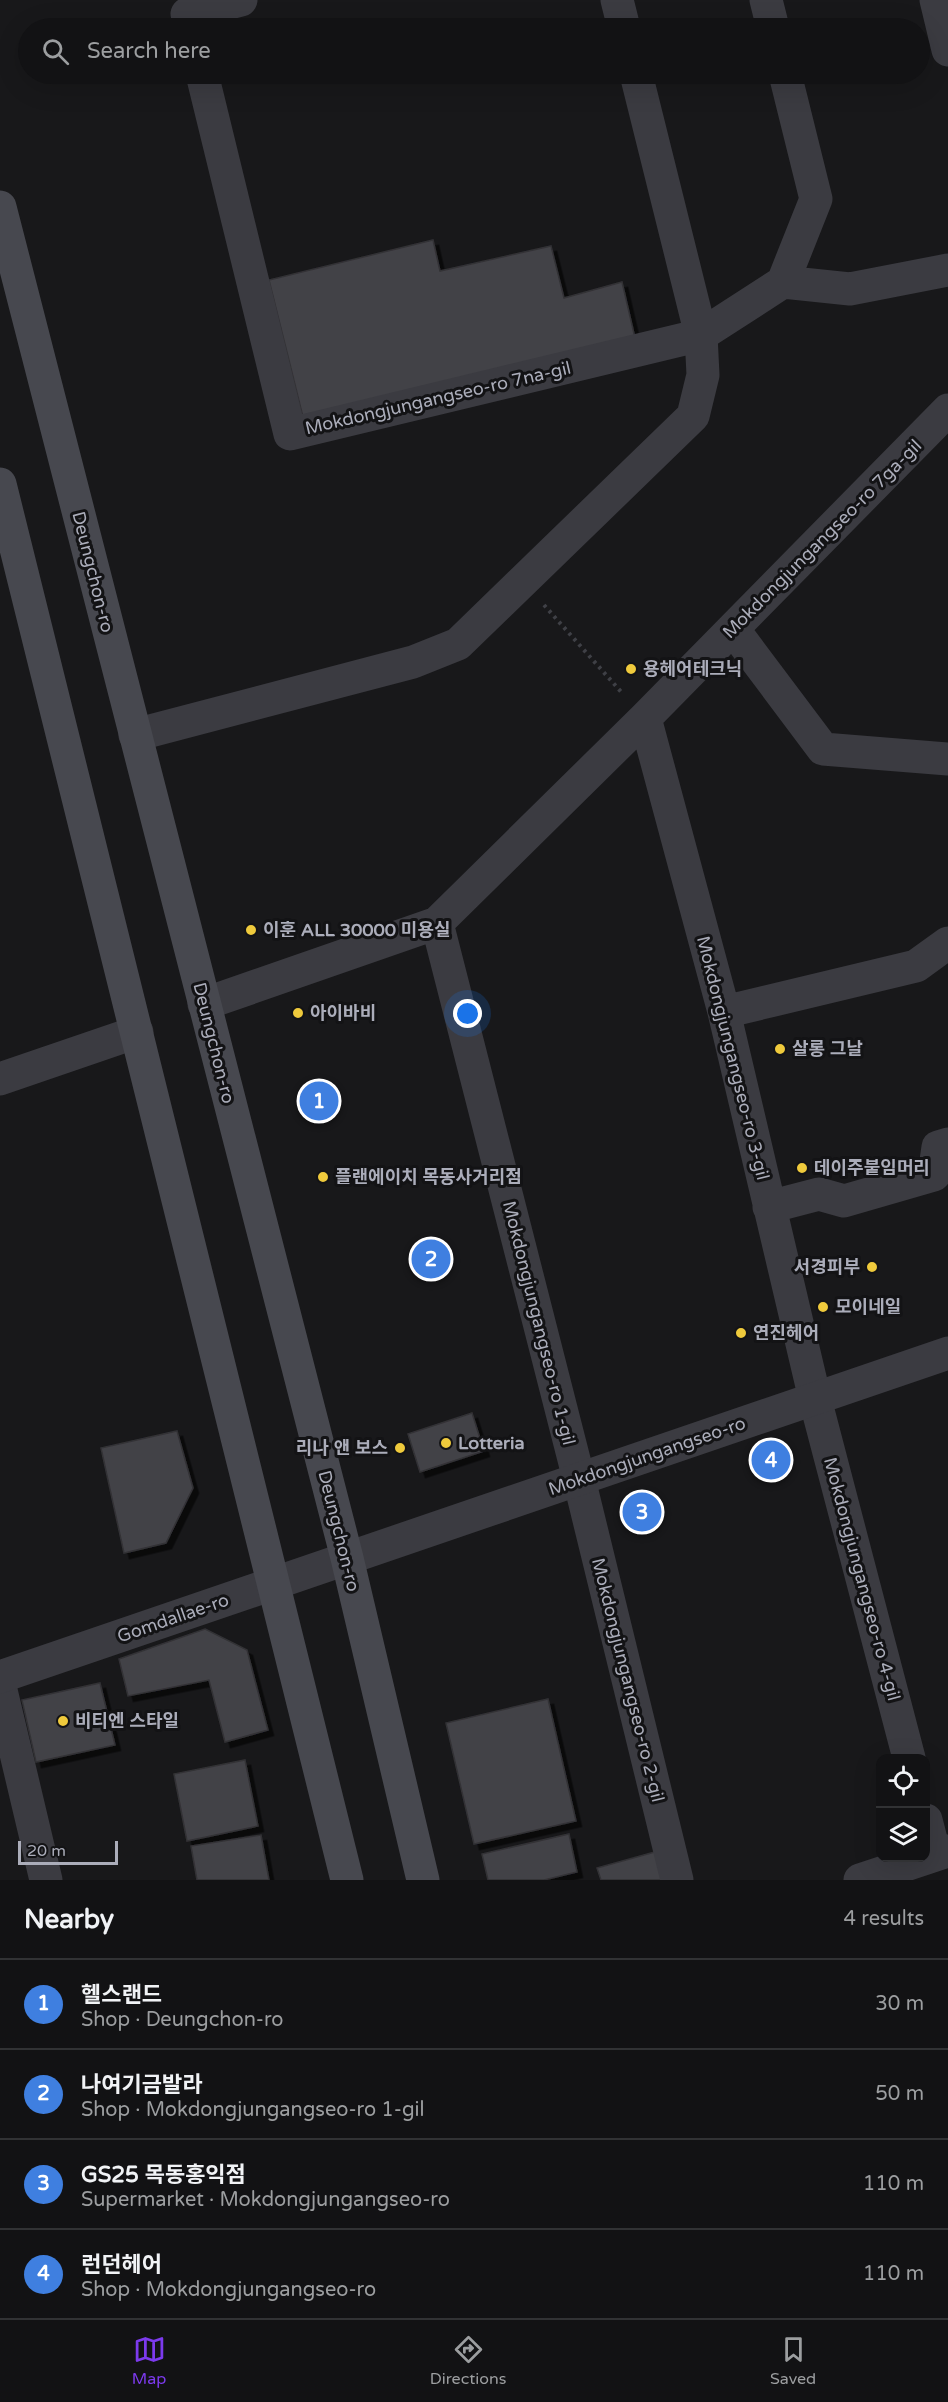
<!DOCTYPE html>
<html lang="en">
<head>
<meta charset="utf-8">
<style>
	body { margin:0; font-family:"Varela Round","Noto Sans KR",sans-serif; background:#1f2022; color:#f1f3f6 }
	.controls { position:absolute; right:18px; bottom:18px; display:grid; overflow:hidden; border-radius:12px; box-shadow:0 6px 24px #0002 }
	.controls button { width:54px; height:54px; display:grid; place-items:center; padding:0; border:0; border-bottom:2px solid #313234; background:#121214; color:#f1f3f6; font:30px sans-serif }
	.scale { position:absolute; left:18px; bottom:15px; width:100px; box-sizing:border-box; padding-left:6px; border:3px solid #abadba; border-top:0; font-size:16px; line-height:21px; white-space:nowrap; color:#abadba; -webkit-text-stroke:4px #131315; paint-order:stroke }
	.you { position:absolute; left:468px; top:1014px; width:21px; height:21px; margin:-15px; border:4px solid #fff; border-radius:50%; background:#1a73e8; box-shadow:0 0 0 9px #1a73e833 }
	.badge { display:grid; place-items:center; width:39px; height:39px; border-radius:50%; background:#7c3aed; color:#fff; font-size:20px; font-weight:700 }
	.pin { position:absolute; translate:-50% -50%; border:3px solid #fff; box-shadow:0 2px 6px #0006 }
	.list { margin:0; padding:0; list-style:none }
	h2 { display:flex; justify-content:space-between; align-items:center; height:78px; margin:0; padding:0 24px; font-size:26px }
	h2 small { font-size:20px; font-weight:400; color:#9c9ea0 }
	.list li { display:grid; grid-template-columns:39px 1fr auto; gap:18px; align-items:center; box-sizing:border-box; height:90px; padding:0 24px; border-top:2px solid #313234 }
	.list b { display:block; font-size:22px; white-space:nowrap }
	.list p { margin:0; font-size:20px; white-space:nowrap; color:#9c9ea0 }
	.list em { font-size:20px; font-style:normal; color:#9c9ea0 }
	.icon { flex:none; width:33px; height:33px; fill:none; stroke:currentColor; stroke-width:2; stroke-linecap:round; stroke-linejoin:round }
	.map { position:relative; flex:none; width:948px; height:1880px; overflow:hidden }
	.search { position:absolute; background:#121214; box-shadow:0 6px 24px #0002; left:18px; right:18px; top:18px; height:66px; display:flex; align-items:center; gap:15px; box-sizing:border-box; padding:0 21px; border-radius:33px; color:#9c9ea0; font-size:22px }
	.sheet { height:438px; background:#121214 }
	nav { display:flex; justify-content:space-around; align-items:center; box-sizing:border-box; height:84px; border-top:2px solid #313234; background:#121214; font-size:16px; color:#9c9ea0 }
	nav a { display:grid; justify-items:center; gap:3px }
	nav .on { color:#7c3aed }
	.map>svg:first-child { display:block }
</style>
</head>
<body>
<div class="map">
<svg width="948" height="1880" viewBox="0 0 948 1880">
	<defs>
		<filter id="shadow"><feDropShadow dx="5.5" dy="5.5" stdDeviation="0" flood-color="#0009"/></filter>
	</defs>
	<rect width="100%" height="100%" fill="#18181a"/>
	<path fill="#434247" stroke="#333236" stroke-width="1.5" filter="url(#shadow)" d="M433,240l7,31 111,-25 13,52 58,-16 13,56 -332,79 -34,-137z
		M472,1413l12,38 -64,21 -12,-38z
		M177,1431l16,57 -27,55 -42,10 -23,-105z
		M205,1629l42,21 21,80 -43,12 -16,-62 -81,16 -9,-37z
		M100,1683l15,62 -79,17 -14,-62z
		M548,1699l28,122 -102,23 -28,-121z
		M245,1760l13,66 -71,15 -13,-67z
		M569,1834l8,38 -33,8h-56l-6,-26z
		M261,1835l8,45h-72l-6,-34z
		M662,1850l8,30h-69l-4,-12z"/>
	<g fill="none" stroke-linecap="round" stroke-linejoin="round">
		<path stroke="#3f4046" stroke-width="4" stroke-dasharray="3 4.5" stroke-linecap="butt" d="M544,605l79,89"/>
		<path stroke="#3b3b41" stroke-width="33" d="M617,0l7,28
			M766,0l7,28
			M936,0l12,50
			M191,28l-4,-14 54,-14
			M202,74l88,360 411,-99 82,-53 67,7 98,-19
			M783,282l33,-83 -31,-125
			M733,629l90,120 125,10
			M645,718l79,294 91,387 94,359
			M135,735l278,-73 45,-18 235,-228 10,-41 -2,-40 -65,-261
			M437,923l142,556 98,401
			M204,1004l233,-81 208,-205 303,-308
			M724,1012l192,-46 32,-23
			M0,1079l137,-47
			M769,1207l50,-13 25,7 90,-26 4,-28 10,-3
			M0,1686l46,194
			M926,1820l9,35
			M860,1880l88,-29"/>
		<path stroke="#3b3b41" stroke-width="33" d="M0,1677l948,-324"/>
		<path stroke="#47484f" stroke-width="33" d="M0,207l347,1351 76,322
			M0,484l347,1396"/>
	</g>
	<g fill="#efca3c" stroke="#131315" stroke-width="2">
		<circle cx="631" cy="669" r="6"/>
		<circle cx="251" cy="930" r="6"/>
		<circle cx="298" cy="1013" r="6"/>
		<circle cx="780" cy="1049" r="6"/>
		<circle cx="802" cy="1168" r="6"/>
		<circle cx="323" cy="1177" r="6"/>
		<circle cx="872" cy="1267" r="6"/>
		<circle cx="823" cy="1307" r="6"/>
		<circle cx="741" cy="1333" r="6"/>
		<circle cx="446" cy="1443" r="6"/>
		<circle cx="400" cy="1448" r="6"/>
		<circle cx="63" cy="1721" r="6"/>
	</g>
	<g text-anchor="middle" stroke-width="6" stroke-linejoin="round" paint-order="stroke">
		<g font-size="18" fill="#abadba" stroke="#131315">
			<text transform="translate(438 398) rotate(-13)" y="6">Mokdongjungangseo-ro 7na-gil</text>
			<text transform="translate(822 539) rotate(-45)" y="6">Mokdongjungangseo-ro 7ga-gil</text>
			<text transform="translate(93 572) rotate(76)" y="6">Deungchon-ro</text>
			<text transform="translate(214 1043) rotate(76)" y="6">Deungchon-ro</text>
			<text transform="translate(733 1058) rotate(76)" y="6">Mokdongjungangseo-ro 3-gil</text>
			<text transform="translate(539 1323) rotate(76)" y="6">Mokdongjungangseo-ro 1-gil</text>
			<text transform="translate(647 1456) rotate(-19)" y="6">Mokdongjungangseo-ro</text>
			<text transform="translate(339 1531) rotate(76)" y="6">Deungchon-ro</text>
			<text transform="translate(862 1579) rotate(75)" y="6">Mokdongjungangseo-ro 4-gil</text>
			<text transform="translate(173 1618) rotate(-19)" y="6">Gomdallae-ro</text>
			<text transform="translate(628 1680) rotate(76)" y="6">Mokdongjungangseo-ro 2-gil</text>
		</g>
		<g font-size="18" font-weight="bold" fill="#abadba" stroke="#131315" text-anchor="start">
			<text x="643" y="675">용헤어테크닉</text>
			<text x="263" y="936">이훈 ALL 30000 미용실</text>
			<text x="310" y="1019">아이바비</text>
			<text x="792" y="1055">살롱 그날</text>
			<text x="814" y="1174">데이주붙임머리</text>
			<text x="335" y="1183">플랜에이치 목동사거리점</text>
			<text x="860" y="1273" text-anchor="end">서경피부</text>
			<text x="835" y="1313">모이네일</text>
			<text x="753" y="1339">연진헤어</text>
			<text x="458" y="1449">Lotteria</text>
			<text x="388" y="1454" text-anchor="end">리나 앤 보스</text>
			<text x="75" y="1727">비티엔 스타일</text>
		</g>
	</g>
</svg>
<div class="controls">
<button><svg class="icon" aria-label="locate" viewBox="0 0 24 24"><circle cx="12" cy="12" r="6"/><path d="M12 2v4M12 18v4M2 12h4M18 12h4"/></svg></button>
<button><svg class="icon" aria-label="layers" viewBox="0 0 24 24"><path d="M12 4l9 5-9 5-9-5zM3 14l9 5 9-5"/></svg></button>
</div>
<div class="scale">20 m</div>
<div class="you"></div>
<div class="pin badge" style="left:319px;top:1101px;background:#3f7fe0">1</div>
<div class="pin badge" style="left:431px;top:1259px;background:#3f7fe0">2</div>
<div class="pin badge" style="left:642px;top:1512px;background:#3f7fe0">3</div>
<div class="pin badge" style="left:771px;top:1460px;background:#3f7fe0">4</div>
<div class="search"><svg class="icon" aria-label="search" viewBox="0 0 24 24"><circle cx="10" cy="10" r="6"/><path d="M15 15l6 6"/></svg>Search here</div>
</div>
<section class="sheet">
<h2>Nearby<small>4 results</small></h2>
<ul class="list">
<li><span class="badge" style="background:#3f7fe0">1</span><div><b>헬스랜드</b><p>Shop · Deungchon-ro</p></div><em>30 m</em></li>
<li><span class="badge" style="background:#3f7fe0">2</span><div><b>나여기금발라</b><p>Shop · Mokdongjungangseo-ro 1-gil</p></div><em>50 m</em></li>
<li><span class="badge" style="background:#3f7fe0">3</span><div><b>GS25 목동홍익점</b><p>Supermarket · Mokdongjungangseo-ro</p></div><em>110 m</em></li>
<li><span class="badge" style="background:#3f7fe0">4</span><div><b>런던헤어</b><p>Shop · Mokdongjungangseo-ro</p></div><em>110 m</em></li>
</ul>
</section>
<nav>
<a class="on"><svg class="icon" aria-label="map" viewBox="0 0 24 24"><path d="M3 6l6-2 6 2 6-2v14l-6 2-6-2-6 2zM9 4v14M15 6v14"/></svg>Map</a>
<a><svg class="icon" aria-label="directions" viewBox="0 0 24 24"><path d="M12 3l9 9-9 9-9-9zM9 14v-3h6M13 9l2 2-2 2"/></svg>Directions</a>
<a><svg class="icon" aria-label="saved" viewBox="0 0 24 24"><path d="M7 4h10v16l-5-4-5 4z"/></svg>Saved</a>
</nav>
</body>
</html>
